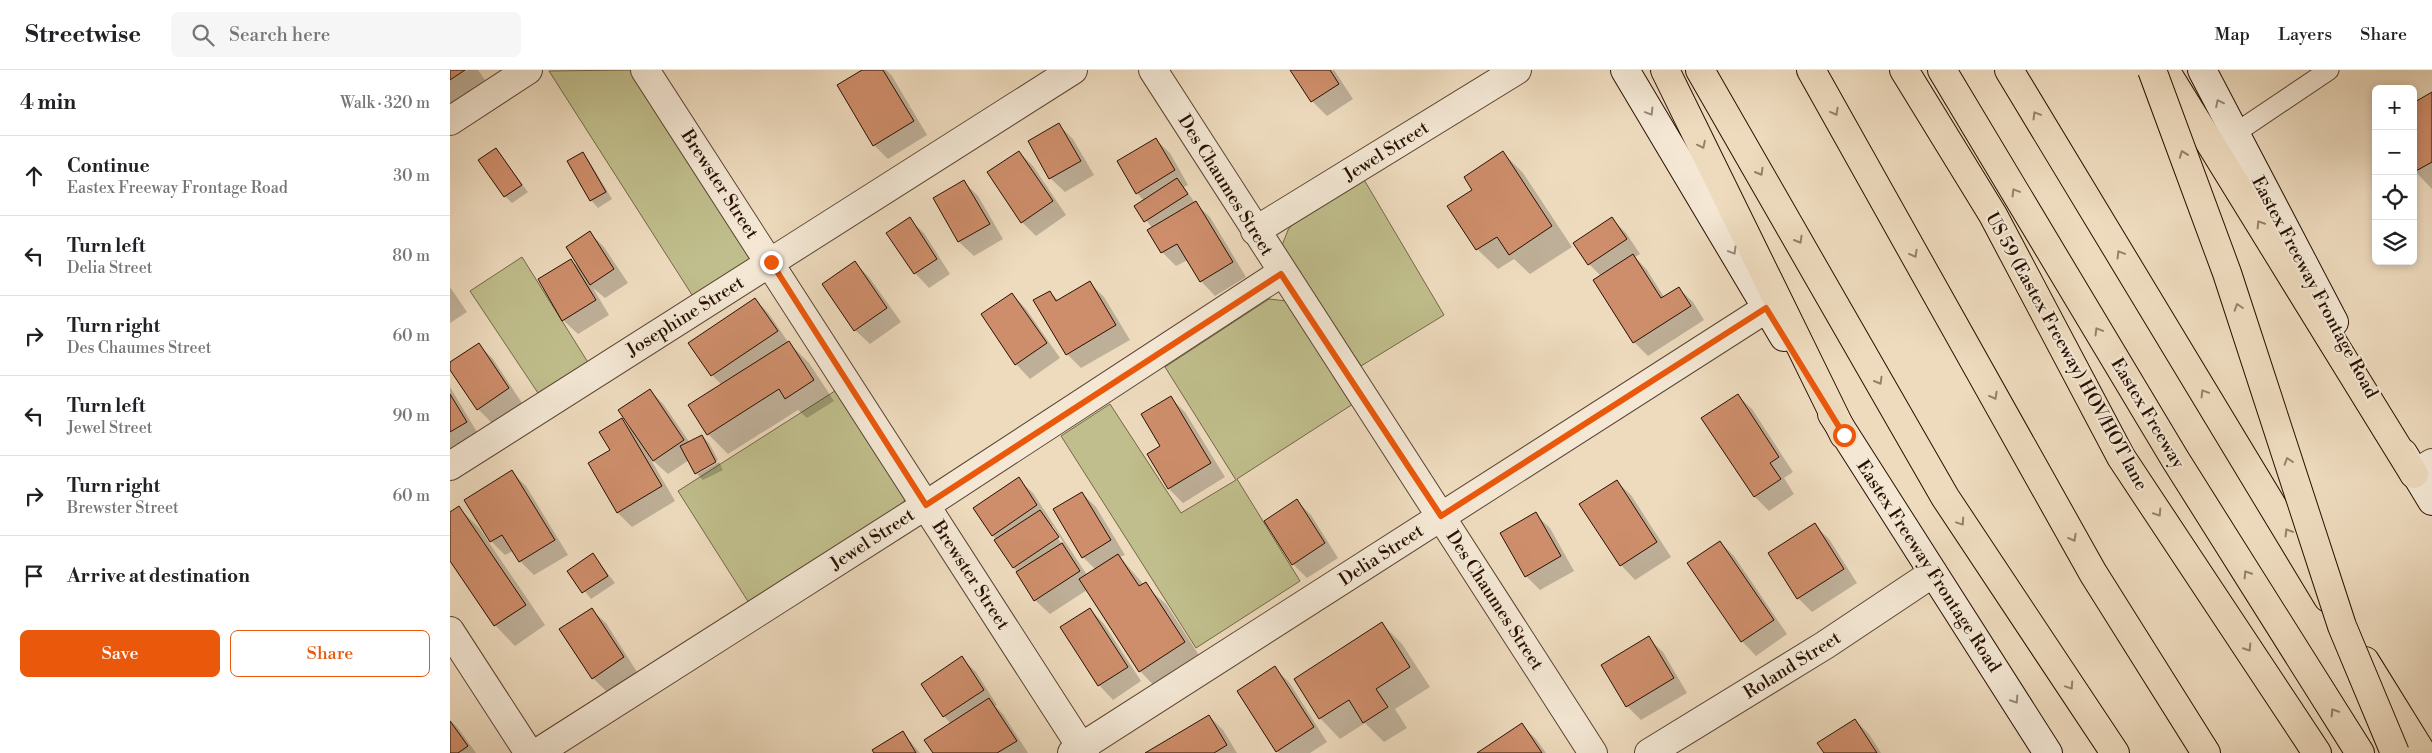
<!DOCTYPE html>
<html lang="en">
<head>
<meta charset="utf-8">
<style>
	body { margin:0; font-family:"Libre Bodoni",serif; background:#f6f6f6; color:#202124 }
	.controls { position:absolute; right:15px; top:15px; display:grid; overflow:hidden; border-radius:8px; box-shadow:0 2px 8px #0003 }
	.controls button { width:45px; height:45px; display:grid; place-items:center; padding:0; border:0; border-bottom:1px solid #e0e0e0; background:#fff; color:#202124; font:25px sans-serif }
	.stop { position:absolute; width:15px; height:15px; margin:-11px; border:4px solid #ea580c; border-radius:50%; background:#fff }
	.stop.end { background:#ea580c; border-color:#fff; box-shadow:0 1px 5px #0008 }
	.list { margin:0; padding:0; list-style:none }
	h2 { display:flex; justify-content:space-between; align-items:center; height:65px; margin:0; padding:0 20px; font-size:21px }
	h2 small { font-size:16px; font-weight:400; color:#757577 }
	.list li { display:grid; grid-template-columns:32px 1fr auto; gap:15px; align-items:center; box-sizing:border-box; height:80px; padding:0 20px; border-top:1px solid #e0e0e0 }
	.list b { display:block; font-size:19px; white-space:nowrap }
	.list p { margin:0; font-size:16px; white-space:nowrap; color:#757577 }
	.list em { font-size:16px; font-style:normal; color:#757577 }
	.actions { display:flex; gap:10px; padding:15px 20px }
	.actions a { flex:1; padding:11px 0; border:1px solid #ea580c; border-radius:8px; text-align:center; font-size:18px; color:#ea580c }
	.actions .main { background:#ea580c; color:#fff }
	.icon { flex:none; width:28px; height:28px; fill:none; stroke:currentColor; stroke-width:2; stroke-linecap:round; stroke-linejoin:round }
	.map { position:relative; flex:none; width:1982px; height:683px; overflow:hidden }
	header { display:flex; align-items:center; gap:30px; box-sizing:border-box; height:70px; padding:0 25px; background:#fff; border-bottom:1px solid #e0e0e0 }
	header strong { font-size:24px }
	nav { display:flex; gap:28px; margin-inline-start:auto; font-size:18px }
	.search { width:350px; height:45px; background:#f6f6f6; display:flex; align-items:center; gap:12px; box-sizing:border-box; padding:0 18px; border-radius:8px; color:#757577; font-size:19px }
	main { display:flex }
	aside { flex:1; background:#fff }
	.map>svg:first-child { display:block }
</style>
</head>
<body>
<header>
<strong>Streetwise</strong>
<div class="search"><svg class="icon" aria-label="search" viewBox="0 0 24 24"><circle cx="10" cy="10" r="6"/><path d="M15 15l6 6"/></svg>Search here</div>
<nav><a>Map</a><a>Layers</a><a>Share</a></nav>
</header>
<main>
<aside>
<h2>4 min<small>Walk · 320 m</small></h2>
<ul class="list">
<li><svg class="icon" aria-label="ahead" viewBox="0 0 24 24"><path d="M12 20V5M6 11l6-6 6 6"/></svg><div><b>Continue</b><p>Eastex Freeway Frontage Road</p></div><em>30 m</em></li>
<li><svg class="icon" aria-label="left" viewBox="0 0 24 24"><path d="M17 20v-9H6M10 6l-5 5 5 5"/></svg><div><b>Turn left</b><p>Delia Street</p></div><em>80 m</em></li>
<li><svg class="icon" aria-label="right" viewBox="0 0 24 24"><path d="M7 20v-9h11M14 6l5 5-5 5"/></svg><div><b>Turn right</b><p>Des Chaumes Street</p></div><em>60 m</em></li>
<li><svg class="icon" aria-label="left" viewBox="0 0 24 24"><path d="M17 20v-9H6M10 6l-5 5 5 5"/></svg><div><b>Turn left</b><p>Jewel Street</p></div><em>90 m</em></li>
<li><svg class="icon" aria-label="right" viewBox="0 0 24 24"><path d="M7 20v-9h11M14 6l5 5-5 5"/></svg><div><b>Turn right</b><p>Brewster Street</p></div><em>60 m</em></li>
<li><svg class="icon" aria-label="arrive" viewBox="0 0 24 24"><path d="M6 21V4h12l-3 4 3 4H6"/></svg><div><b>Arrive at destination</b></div></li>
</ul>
<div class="actions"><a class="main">Save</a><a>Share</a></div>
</aside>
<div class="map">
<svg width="1982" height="683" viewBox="0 0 1982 683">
	<rect width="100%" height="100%" fill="#eedbbe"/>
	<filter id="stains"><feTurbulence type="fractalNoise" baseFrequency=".004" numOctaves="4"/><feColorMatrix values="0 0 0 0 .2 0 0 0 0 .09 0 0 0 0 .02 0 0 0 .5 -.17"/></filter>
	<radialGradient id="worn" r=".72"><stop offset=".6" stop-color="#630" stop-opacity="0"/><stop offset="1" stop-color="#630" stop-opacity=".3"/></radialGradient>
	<path fill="#c0be8c" stroke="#746747" d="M180,0l124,187 -60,41 -145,-227z
		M913,108l81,137 -83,51 -80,-118 7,-18 6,-8z
		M72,187l67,107 -49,32 -70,-105z
		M819,229l18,2 66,103 -116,75 63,102 -104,67 -135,-212 49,-32 71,109 55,-33 -71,-113z
		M388,319l67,105 -1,9 -155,100 -71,-112z"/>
	<path fill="#0003" fill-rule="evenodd" d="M0,0h28l7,10 -35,24z
		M414,0h22l6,6 35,59 -39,24 -14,-14z
		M842,0h42l19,29 -26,17 -15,-15z
		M1982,23v96l-19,-20v-65z
		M609,55l14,14 21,36 -29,17 -15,-14z
		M705,69l15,14 18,32 -4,2 11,16 15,14 36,60 -31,19 -14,-15 -13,-21 -12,6 -14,-14 -9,-23 -17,-22 8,-6 -7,-8z
		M46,80l32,42 -16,11 -7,-7z
		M569,82l14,14 33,49 -30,21 -14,-14z
		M1053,83l20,20 49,74 -42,27 -16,-15 -16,10 -21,-20 -28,-43 25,-16z
		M132,84l7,7 23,38 -14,9 -7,-8 -22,-38z
		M514,112l14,14 25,43 -29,17 -15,-14 -24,-43z
		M459,149l15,14 26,41 -21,14 -14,-15z
		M1162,149l14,14 14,21 -5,3 12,13 17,27 14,-9 15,14 11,18 -56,36 -14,-14 -40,-62 7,-4 -12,-12z
		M140,163l14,14 24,36 -23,15 -12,-10 16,27 -31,19 -15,-14 8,-59 10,7z
		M405,193l14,14 32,45 -31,22 -15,-14z
		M640,213l14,14 26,43 -49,28 -14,-14 -17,-62 9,9z
		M0,217l17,25 -17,11z
		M562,224l14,15 34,49 -30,21 -14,-15z
		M305,229l14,15 19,28 21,21 25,38 -27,17 -9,-8 -70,44 -20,-20 14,-49 -10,-10z
		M29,275l14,14 29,44 -30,20 -14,-14 -28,-42v-3z
		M0,317l30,50 -30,18z
		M200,320l14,15 26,38 12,-7 7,7 9,17 -21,12v2l-8,-14 -21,14 -18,-16 25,43 -43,26 -14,-14 -29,-50 22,-13 11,-30 11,11z
		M1287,325l15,14 41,63 -9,6 10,16 -25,17 -14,-14 -52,-79z
		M720,327l15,15 40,65 -42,26 -14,-14 -21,-34 14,-9z
		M269,392l4,8 -20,10 -6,-6z
		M62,402l14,14 42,69 -34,20 -14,-14 -7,-10 -8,4 -14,-14z
		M568,409l15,14 54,82 9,-5 -13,-13 -1,-64 14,14 29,48 -5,2 24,28 22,19 38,59 -44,29 -20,-21 -53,-81 -37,24 -15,-14 -60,-92zM600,456h3l10,16 -2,1z
		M1166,411l15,14 40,62 -36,23 -14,-15 -40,-61z
		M847,431l14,14 27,43 -31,20 -14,-14z
		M8,437l21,21 66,97 -30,21 -20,-21 -45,-66v-46z
		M1085,444l15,14 24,43 -34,19 -14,-14z
		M1364,455l15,14 28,44 -45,29 -14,-14z
		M1270,472l14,14 53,78 -31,22 -14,-15z
		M143,485l22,28 -24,16 -22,-28z
		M141,539l15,14 31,49 -30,20 -14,-14z
		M640,539l14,15 37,57 -28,19 -14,-15z
		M932,554l20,20 28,43 -35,22 12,19 -23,14 -19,-19 -25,16 -20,-21 -25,-39z
		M1198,568l15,14 24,41 -46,27 -14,-14z
		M512,588l14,14 21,33 -2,1 8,8 25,39h-94l17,-29 -7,-8z
		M824,598l15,14 38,60 -17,11h-31l-2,-2z
		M759,646l14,14 14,23h-89z
		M0,650l8,8 18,25h-26z
		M1405,650l14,14 12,19h-56z
		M1072,655l14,14 10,14h-66z
		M453,663l17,20h-45z"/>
	<path fill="#ce8e6b" stroke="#281002" d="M0,0h15l-15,10z
		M412,0h21l31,51 -41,25 -36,-61z
		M840,0h40l9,14 -28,18z
		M1982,22v70l-18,10 -1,-69z
		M609,53l22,38 -32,18 -21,-38z
		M706,68l19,32 -39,24 -19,-33z
		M46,78l26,37 -18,12 -26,-37z
		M569,81l34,50 -32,22 -34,-51z
		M1053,81l49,75 -43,29 -12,-18 -21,13 -29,-44 25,-16 -8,-13z
		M133,82l23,40 -16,9 -23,-40z
		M727,108l11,16 -44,28 -10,-16z
		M514,110l26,44 -32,18 -25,-44z
		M746,131l37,61 -33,20 -23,-38 -16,9 -14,-23z
		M460,147l27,42 -23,15 -28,-41z
		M1162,147l15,22 -39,26 -15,-22z
		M140,161l24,38 -24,16 -24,-38z
		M1183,184l28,44 18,-11 12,19 -58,37 -40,-63z
		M121,189l25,41 -34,21 -24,-42z
		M405,191l32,47 -33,23 -32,-47z
		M640,211l26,44 -50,30 -33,-55 17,-9 6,10z
		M562,223l35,50 -32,22 -34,-51z
		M305,228l23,33 -67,45 -23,-33z
		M339,271l25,39 -29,19 -6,-10 -72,46 -19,-30z
		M29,273l30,45 -32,22 -27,-40v-8z
		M200,319l34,51 -31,21 -35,-51z
		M0,324l17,28 -17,10z
		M1288,324l41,63 -9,6 11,16 -27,18 -53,-79z
		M721,326l40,67 -43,26 -21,-35 13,-8 -19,-32z
		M172,348l40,68 -45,27 -29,-50 22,-13 -11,-18z
		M252,365l14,27 -21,12 -15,-28z
		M62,400l43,70 -36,22 -17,-27 -12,7 -26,-42z
		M569,407l18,28 -45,31 -19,-28z
		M1167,410l40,62 -37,24 -41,-62z
		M632,422l29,48 -29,18 -29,-49z
		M847,429l28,44 -33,22 -28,-44z
		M9,436l67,99 -32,21 -44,-65v-49z
		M590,440l19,27 -46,31 -19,-28z
		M1086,442l25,44 -36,21 -25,-44z
		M1365,453l29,46 -47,30 -29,-46z
		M1270,471l54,79 -33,22 -54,-79z
		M612,473l18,28 -46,30 -18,-29z
		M143,483l15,23 -26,17 -15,-22z
		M668,484l21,32 7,-4 39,60 -46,30 -60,-93z
		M142,538l32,49 -32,22 -33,-50z
		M640,538l38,59 -30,19 -38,-59z
		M932,552l28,45 -34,22 12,18 -25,16 -14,-23 -30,19 -25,-40z
		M1199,566l25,42 -48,29 -25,-42z
		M512,586l22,34 -41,27 -22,-33z
		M825,596l39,61 -38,25 -39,-61z
		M539,628l28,43 -20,12h-64l-9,-13z
		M759,645l18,30 -13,8h-69z
		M1405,649l22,34h-53l-7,-10z
		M0,651l18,25 -10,7h-8z
		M1072,653l20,30h-65z
		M453,661l13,22h-42l-2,-3z"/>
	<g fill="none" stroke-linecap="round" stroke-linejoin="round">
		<defs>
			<path id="lane" d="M1784,64l95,-64"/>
			<path id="street" d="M195,0l440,683
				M703,0c145,229 294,455 440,683
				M0,51l78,-51
				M805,161l262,-161
				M0,396l623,-396
				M1964,404l18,-11
				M0,561l79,122
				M87,683l389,-248 355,-232
				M622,683l695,-445
				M1199,683l176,-108 108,-72"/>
			<path id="secondary" d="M1175,0l159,267
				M1752,0l132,252
				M1382,344l216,339
				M1953,383l29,48"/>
			<path id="highway" d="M1215,0l179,365
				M1250,0l245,427 170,256
				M1361,0l282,503 113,180
				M1454,0l89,145 128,242 196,296
				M1492,0l233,389 185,294
				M1559,0l319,528
				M1715,0l249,404
				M1915,591l57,92"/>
		</defs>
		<use href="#lane" stroke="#5a4331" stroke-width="21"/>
		<use href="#street" stroke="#5a4331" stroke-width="30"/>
		<use href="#secondary" stroke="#281002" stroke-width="30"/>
		<use href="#highway" stroke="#281002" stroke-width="30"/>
		<use href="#lane" stroke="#f4e8d5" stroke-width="19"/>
		<use href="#street" stroke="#f4e8d5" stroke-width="28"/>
		<use href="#secondary" stroke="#f4e8d5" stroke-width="28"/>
		<use href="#highway" stroke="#eedbbe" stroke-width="28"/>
		<defs>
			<path id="highway-bridge" d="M1702,0l75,203 115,353 53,127"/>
		</defs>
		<use href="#highway-bridge" stroke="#281002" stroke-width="30" stroke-linecap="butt"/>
		<use href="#highway-bridge" stroke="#eedbbe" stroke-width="28"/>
	</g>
	<defs><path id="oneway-chevron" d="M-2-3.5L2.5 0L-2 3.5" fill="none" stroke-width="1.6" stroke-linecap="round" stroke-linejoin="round" transform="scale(1.25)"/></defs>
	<g stroke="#988776">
		<use href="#oneway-chevron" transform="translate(1769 33) rotate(-116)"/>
		<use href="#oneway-chevron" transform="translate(1200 42) rotate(59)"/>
		<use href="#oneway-chevron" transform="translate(1283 181) rotate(59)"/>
		<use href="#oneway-chevron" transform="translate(1565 630) rotate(57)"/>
	</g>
	<g stroke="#958069">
		<use href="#oneway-chevron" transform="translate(1385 42) rotate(61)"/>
		<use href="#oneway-chevron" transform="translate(1586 45) rotate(-121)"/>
		<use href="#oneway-chevron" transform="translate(1252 75) rotate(64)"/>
		<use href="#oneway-chevron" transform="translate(1733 84) rotate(-110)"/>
		<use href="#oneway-chevron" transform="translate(1310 102) rotate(60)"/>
		<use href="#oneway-chevron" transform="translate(1565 122) rotate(-121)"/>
		<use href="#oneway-chevron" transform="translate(1810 154) rotate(-122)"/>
		<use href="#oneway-chevron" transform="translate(1349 170) rotate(60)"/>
		<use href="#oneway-chevron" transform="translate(1464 184) rotate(61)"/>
		<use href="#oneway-chevron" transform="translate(1670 184) rotate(-121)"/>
		<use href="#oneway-chevron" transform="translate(1788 237) rotate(-108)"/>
		<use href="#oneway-chevron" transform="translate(1648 261) rotate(-121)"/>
		<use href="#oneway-chevron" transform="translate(1429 311) rotate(60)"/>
		<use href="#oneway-chevron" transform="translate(1754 323) rotate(-121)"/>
		<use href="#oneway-chevron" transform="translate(1544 326) rotate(61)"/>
		<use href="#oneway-chevron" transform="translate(1838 391) rotate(-108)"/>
		<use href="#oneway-chevron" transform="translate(1708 443) rotate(57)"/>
		<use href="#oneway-chevron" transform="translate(1511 452) rotate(56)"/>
		<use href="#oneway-chevron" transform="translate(1838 462) rotate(-121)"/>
		<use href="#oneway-chevron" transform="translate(1623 468) rotate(61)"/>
		<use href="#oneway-chevron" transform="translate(1797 504) rotate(-122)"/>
		<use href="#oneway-chevron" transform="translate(1798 578) rotate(57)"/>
		<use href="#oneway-chevron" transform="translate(1620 616) rotate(56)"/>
		<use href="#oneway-chevron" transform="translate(1884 642) rotate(-122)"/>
	</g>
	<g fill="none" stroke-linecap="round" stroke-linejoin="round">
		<path stroke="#ea580c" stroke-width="6" d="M321,192l155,243 355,-231 160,242 325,-208 78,127"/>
	</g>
	<g text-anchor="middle" stroke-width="4.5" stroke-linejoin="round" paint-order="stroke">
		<g font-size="18" fill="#281002" stroke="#f4e8d5">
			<text transform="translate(936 81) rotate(-32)" y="6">Jewel Street</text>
			<text transform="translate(270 114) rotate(57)" y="6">Brewster Street</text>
			<text transform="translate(776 115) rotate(58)" y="6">Des Chaumes Street</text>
			<text transform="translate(1865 217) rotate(62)" y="6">Eastex Freeway Frontage Road</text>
			<text transform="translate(235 246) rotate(-32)" y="6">Josephine Street</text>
			<text transform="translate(1617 281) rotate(61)" y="6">US 59 (Eastex Freeway) HOV/HOT lane</text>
			<text transform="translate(1698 343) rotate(59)" y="6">Eastex Freeway</text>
			<text transform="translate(422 469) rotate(-33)" y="6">Jewel Street</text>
			<text transform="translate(931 485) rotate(-33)" y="6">Delia Street</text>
			<text transform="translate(1479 496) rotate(57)" y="6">Eastex Freeway Frontage Road</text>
			<text transform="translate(521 505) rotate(57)" y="6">Brewster Street</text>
			<text transform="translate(1045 530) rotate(57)" y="6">Des Chaumes Street</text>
			<text transform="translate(1342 595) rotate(-32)" y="6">Roland Street</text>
		</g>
	</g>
	<rect width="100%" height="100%" filter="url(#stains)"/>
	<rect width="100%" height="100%" fill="url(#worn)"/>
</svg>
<div class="controls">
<button>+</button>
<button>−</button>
<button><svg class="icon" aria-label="locate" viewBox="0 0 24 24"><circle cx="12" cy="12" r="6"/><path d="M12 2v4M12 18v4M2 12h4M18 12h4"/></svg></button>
<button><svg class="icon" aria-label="layers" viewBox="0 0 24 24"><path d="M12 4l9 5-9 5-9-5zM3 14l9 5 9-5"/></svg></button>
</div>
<div class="stop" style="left:1394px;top:365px"></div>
<div class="stop end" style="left:321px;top:192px"></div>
</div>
</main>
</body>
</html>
